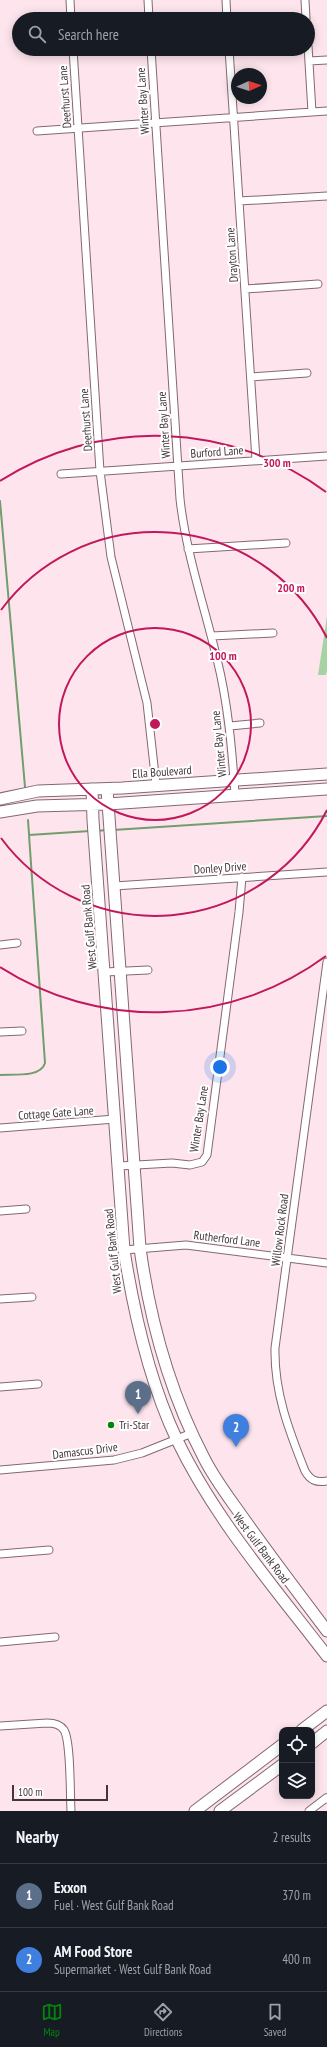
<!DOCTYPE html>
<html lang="en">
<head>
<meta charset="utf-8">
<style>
	body { margin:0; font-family:"PT Sans Narrow",sans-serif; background:#20242c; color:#f1f3f6 }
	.controls { position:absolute; right:12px; bottom:12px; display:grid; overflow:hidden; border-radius:8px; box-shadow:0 2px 10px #0003 }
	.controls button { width:36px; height:36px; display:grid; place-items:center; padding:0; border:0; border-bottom:1px solid #363941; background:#171b24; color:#f1f3f6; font:20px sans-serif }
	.compass { position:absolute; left:231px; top:68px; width:36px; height:36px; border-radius:50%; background:#171b24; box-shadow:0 2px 10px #0003; rotate:87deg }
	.scale { position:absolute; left:12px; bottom:10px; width:96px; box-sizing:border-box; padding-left:4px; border:2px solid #44373b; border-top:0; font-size:11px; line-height:14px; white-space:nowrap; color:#44373b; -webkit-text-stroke:3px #fff; paint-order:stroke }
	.you { position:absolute; left:220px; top:1067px; width:14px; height:14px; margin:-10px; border:3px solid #fff; border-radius:50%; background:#1a73e8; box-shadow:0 0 0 6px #1a73e833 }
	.badge { display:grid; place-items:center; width:26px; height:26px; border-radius:50%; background:#008609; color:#fff; font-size:13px; font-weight:700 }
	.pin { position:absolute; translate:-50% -33px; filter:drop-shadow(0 1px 2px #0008) }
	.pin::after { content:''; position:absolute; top:21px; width:14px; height:12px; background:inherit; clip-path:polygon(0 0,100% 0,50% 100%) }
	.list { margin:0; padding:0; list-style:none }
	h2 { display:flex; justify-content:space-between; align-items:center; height:52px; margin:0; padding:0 16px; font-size:17px }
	h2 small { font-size:13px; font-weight:400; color:#9ea1a6 }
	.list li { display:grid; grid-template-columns:26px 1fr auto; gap:12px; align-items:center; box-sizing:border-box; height:64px; padding:0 16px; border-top:1px solid #363941 }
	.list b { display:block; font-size:15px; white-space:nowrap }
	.list p { margin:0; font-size:13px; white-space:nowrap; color:#9ea1a6 }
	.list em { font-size:13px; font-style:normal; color:#9ea1a6 }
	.icon { flex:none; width:22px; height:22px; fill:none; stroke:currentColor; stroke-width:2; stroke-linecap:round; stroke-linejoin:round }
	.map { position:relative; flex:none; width:327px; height:1811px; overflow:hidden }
	.search { position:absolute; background:#171b24; box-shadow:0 2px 10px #0003; left:12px; right:12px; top:12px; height:44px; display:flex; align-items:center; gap:10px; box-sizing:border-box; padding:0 14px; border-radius:22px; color:#9ea1a6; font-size:15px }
	.sheet { height:180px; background:#171b24 }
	nav { display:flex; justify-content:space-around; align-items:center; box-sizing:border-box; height:56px; border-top:1px solid #363941; background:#171b24; font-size:11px; color:#9ea1a6 }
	nav a { display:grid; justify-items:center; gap:2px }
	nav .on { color:#008609 }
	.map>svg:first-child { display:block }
</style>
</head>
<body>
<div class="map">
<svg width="327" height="1811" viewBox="0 0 327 1811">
	<rect width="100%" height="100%" fill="#fee5ed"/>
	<path fill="#a7d3a3" d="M327,616v54l-1,5h-8z"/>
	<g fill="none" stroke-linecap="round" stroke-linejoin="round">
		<path stroke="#729d6f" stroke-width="2" d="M0,501l25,286
			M28,820l1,14
			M113,830l214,-14
			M97,831l9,-1
			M0,1075c12,-1 41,3 45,-12l-16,-228 61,-4"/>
		<defs>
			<path id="street" d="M70,0l1,19
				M148,0l1,19
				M226,0l1,19
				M305,0l1,19
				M308,46l4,66
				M73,49l27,422 11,86 36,146 9,81
				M151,49l29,450c6,54 24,106 37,160 11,44 15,90 18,135
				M229,49l27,411
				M309,61l18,-1
				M37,131l290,-20
				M239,201l88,-5
				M245,289l73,-5
				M251,377l56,-4
				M61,474l266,-18
				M188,549l98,-6
				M212,636l61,-3
				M230,726l30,-3
				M114,886l213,-14
				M0,945l17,-2
				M327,962l-52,386c-1,44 14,83 30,123 5,9 11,12 22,10
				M105,972l43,-2
				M0,1032l22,-1
				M0,1128l115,-9
				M119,1166l53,-3 18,2 12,-3 5,-7 32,-243 3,-35
				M0,1211l26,-2
				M124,1250l62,-5 141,18
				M0,1299l32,-2
				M0,1387l38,-3
				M0,1470l114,-10 28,-7 50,-20
				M0,1554l49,-4
				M0,1642l55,-5
				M0,1726l47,-3c7,0 13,1 17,7 7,11 6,65 7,81
				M309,1811l17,-13 1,1"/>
			<path id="secondary" d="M92,789l1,31 31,430c10,64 25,131 53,190 38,79 97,147 150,216
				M107,789l33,459c10,73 30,145 64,210 11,22 26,41 40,61 27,38 55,75 83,112
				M0,799l38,-8 84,-3 205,-14
				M0,812l37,-6 71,-2 219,-15
				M302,1730l25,-19
				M312,1743l15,-12
				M195,1811l87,-66
				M220,1811l62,-46"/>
		</defs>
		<use href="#street" stroke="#836871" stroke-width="9"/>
		<use href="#secondary" stroke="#836871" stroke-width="13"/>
		<use href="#street" stroke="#fff" stroke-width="7"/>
		<use href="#secondary" stroke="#fff" stroke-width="11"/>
	</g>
	<g fill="none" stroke="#c2185b" stroke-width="2">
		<circle cx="155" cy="724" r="96"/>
		<path d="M327 810A192 192 0 0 1 1 838M1 610A192 192 0 0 1 327 638"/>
		<path d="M326 956A288 288 0 0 1 0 967M0 481A288 288 0 0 1 326 492"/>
	</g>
	<circle fill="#008609" stroke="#fff" stroke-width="1.5" cx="111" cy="1425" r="4"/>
	<g text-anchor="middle" stroke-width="4" stroke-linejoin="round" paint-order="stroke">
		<g font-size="12" fill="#44373b" stroke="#fff">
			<text transform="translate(65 97) rotate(-94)" y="4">Deerhurst Lane</text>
			<text transform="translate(143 101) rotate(-94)" y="4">Winter Bay Lane</text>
			<text transform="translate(232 255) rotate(-94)" y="4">Drayton Lane</text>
			<text transform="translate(86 420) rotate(-94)" y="4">Deerhurst Lane</text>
			<text transform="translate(164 425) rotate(-94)" y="4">Winter Bay Lane</text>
			<text transform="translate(217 452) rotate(-4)" y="4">Burford Lane</text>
			<text transform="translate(219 744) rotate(-96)" y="4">Winter Bay Lane</text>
			<text transform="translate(162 772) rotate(-4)" y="4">Ella Boulevard</text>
			<text transform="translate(220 868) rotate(-4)" y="4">Donley Drive</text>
			<text transform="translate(89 927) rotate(-95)" y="4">West Gulf Bank Road</text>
			<text transform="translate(56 1113) rotate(-4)" y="4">Cottage Gate Lane</text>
			<text transform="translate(199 1119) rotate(-81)" y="4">Winter Bay Lane</text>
			<text transform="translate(280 1230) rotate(-83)" y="4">Willow Rock Road</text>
			<text transform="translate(227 1239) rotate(7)" y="4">Rutherford Lane</text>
			<text transform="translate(113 1251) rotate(-96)" y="4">West Gulf Bank Road</text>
			<text transform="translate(85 1451) rotate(-7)" y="4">Damascus Drive</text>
			<text transform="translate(261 1548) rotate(53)" y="4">West Gulf Bank Road</text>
		</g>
		<g font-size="12" fill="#44373b" stroke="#fff" text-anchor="start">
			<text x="119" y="1429">Tri-Star</text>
		</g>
	</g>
	<circle cx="155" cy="724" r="6" fill="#c2185b" stroke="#fff" stroke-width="2"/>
	<g font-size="12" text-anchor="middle" font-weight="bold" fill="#c2185b" stroke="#fff" stroke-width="4" stroke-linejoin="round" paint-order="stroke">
		<text x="277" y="467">300 m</text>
		<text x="291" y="592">200 m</text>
		<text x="223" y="660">100 m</text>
	</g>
</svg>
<div class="controls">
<button><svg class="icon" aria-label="locate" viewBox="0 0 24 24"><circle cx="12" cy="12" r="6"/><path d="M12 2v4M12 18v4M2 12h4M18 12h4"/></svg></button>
<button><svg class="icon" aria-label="layers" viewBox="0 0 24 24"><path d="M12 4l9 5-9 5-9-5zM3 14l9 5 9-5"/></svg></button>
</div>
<svg class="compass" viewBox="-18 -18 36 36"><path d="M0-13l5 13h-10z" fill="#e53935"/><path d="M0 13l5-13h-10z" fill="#9ea1a6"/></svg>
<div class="scale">100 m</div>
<div class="you"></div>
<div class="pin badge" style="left:138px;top:1414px;background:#5c6f8a">1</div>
<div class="pin badge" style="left:236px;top:1447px;background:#3f7fe0">2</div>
<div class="search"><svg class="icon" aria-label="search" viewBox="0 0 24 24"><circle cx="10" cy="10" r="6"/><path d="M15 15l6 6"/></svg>Search here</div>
</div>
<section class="sheet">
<h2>Nearby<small>2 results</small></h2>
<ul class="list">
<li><span class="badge" style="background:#5c6f8a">1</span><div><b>Exxon</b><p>Fuel · West Gulf Bank Road</p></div><em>370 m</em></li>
<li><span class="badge" style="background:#3f7fe0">2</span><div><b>AM Food Store</b><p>Supermarket · West Gulf Bank Road</p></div><em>400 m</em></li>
</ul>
</section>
<nav>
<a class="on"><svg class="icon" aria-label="map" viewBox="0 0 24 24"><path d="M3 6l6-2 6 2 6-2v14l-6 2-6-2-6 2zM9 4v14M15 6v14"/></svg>Map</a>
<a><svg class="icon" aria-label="directions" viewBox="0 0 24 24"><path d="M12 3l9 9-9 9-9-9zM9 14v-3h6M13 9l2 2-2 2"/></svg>Directions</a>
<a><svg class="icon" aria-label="saved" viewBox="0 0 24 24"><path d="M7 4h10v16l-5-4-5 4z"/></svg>Saved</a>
</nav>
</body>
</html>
